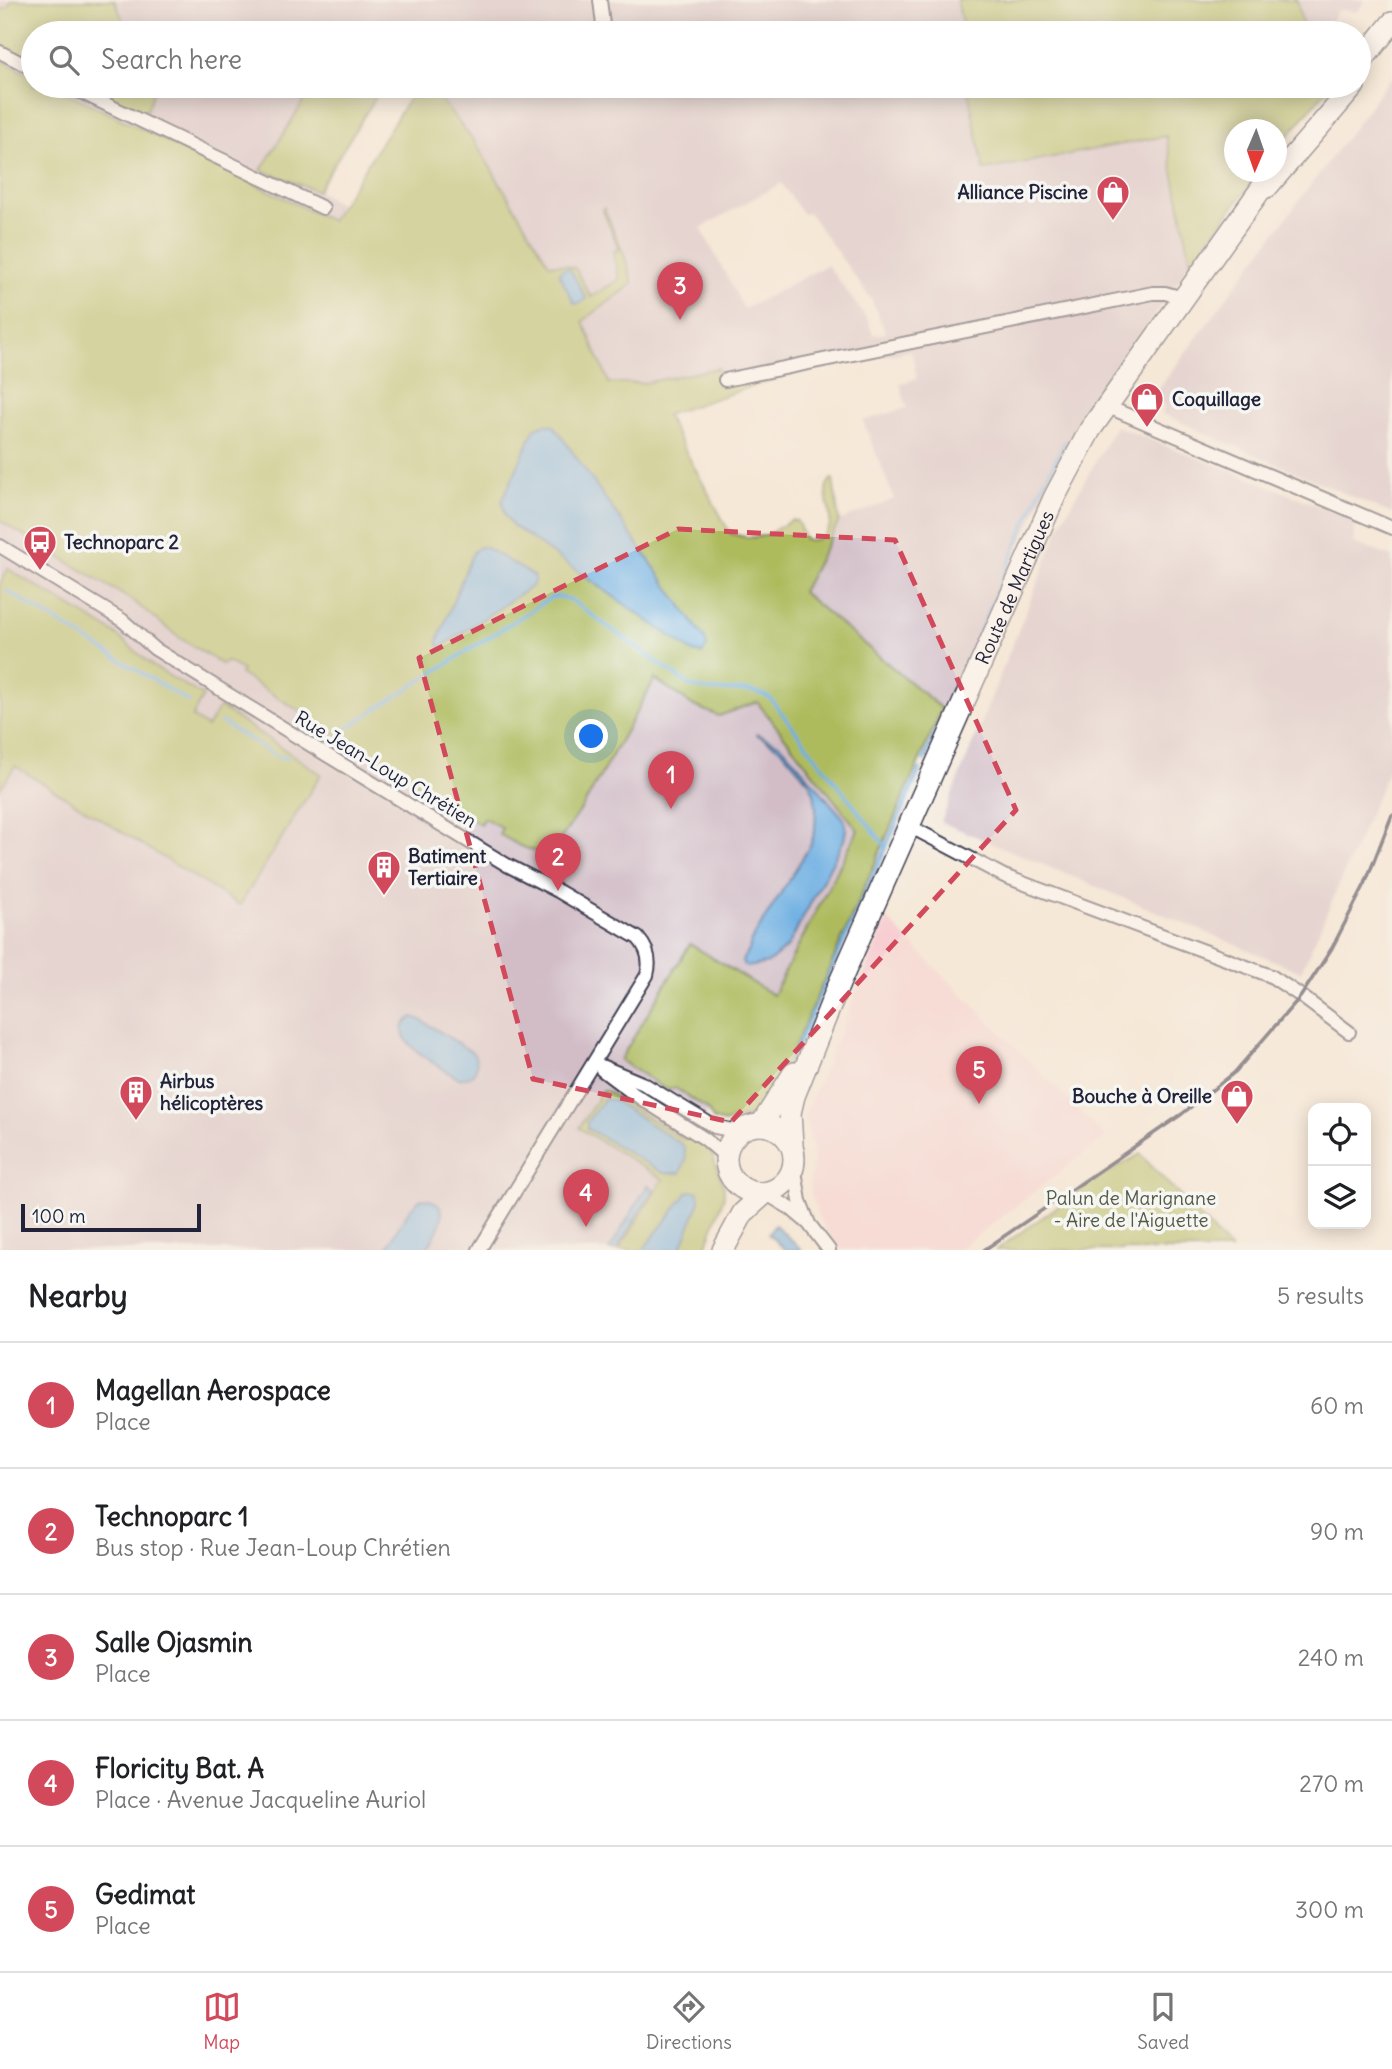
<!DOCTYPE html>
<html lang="en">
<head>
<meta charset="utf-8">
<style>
	body { margin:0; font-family:Delius,sans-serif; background:#f6f6f6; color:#202124 }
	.controls { position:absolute; right:21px; bottom:21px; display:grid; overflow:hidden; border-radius:14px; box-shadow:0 4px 18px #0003 }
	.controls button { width:63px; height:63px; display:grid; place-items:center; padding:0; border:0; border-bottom:2px solid #e0e0e0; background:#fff; color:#202124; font:35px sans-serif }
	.compass { position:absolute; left:1224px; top:119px; width:63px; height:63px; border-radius:50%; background:#fff; box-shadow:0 4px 18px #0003; rotate:182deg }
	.scale { position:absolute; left:21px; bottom:18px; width:180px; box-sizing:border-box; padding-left:7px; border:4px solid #22223b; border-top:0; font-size:19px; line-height:24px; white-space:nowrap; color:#22223b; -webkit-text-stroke:5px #f6f6f2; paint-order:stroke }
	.you { position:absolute; left:592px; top:737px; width:24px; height:24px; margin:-18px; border:5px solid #fff; border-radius:50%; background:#1a73e8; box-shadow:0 0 0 10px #1a73e833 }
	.badge { display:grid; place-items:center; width:46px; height:46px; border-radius:50%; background:#d1495b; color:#fff; font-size:23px; font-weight:700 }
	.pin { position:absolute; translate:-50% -58px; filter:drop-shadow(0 2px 4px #0008) }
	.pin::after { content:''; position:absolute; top:37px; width:24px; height:21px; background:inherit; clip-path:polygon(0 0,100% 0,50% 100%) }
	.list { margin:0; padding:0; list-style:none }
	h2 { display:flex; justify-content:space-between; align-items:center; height:91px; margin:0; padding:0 28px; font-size:30px }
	h2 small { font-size:23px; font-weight:400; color:#757577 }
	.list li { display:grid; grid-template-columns:46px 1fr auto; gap:21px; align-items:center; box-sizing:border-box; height:126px; padding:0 28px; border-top:2px solid #e0e0e0 }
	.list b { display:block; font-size:26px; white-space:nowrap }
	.list p { margin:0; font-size:23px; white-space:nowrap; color:#757577 }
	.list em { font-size:23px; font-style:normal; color:#757577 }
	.icon { flex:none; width:38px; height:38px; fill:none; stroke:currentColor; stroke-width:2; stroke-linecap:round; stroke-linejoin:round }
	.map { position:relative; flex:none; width:1392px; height:1250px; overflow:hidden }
	.search { position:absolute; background:#fff; box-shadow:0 4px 18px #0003; left:21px; right:21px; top:21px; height:77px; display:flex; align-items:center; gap:18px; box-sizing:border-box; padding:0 24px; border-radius:38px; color:#757577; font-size:26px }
	.sheet { height:721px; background:#fff }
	nav { display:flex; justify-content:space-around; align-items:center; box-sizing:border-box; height:98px; border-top:2px solid #e0e0e0; background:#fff; font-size:19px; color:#757577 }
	nav a { display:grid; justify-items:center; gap:4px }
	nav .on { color:#d1495b }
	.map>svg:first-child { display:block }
</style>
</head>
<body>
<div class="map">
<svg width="1392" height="1250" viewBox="0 0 1392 1250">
	<rect width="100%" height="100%" fill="#f6f6f2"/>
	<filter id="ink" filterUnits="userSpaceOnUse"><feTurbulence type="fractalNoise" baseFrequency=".0143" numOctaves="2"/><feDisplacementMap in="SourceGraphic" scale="14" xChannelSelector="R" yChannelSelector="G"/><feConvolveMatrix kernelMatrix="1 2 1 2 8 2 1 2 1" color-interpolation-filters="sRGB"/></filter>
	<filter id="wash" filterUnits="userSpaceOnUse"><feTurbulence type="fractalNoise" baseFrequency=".00686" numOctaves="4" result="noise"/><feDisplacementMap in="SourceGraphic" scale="28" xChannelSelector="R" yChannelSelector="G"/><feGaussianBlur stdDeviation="1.57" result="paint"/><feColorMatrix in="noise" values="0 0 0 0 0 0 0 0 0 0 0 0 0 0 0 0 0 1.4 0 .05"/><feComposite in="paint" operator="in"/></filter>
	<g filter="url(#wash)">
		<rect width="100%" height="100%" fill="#f5e8d7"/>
		<path fill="#f7cfd3" d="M887,919l219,218 -148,113h-118l-22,-33 -6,-20 -2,-14 3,-33 -8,-35z"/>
		<path fill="#d2bdc7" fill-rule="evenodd" d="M0,0h957l7,33h-931v53h350l-65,105 24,15 217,395 160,115 37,-14 102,128 -85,165 -66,114 -3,56 -25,85h-679z
			M1297,0h68l-7,12 -20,-2 -11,17 6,6h-29z
			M1392,76v438l-230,-100 2,-9 -13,-6z
			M433,86h534l18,84 181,-34 25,126 -116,169 -90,185 -43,93 -140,-117 37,-71 55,-22 -31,-78 44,-13 -7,-24 17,-6 -6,-27 -189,37 -5,-20 -73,15h-35l-26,-62 50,-37 -8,-27 -20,-48 -3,1 17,40 -6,2 6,27 -28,18 -25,-32 -17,-1 -74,-122 -32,-39zM781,183l22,31 6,-1 62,86 15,34 -13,2 -5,-15 -41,-55 -83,44 -43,-81z
			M1116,426l239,94 -1,23 38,14v205l-91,210 -360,-150 123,-305z"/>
		<path fill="#aebb5d" stroke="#686e4c" stroke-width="2" d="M12,0h102l15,33h-96v29l-33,-17v-36l7,-1z
			M957,0h340l7,33h-340z
			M0,60l33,16v10h20l278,135 86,-135h16l10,17 32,39 74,122 17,1 9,3 16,29 28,-18 -6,-27 6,-3 -17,-40 2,-1 21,49 8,27 -50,37 26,62h35l74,-15 4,19 55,-11v2l-111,37 64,118c29,10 37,2 61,-13l6,1 8,18c6,2 11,1 16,-2 18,-11 4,-32 5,-48 0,-3 3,-7 5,-10h2l6,42 -37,71 140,117 -160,368 -16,28 -13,9 -29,9 -11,-3 -6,-11 -32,-21 -10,1 -45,-29 70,-116 83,51 85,-165 -101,-128 -38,14 -25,-10 -39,-27 -71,126 -35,51 -29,-10 -21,-12 3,-6 -18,-10 -4,6 -240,-150 2,-4 -16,-9 -3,4 -46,-29 -44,-35 -133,-80z
			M81,86h71v10l-5,14 -9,4z
			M313,86h70l-66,105 -56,-21z
			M967,86h363l-53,63 -1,-19h-42v42h26l-69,90 -25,-126 -182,34z
			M8,569l105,63 41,35 49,29 -11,21 15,10 13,-20 101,67 -81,131 -225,-139 -15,23v-206z
			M602,1091h4l77,48 4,-5 20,13 5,7 12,33v10l-19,53h-86l44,-71 -84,-51z
			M1140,1154l91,96h-235l96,-68z"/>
		<path fill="#6fb0e3" stroke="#48698f" stroke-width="2" d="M567,268l3,1 16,29 -2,3 -6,3 -4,-1 -15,-29 1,-3z
			M546,424l8,2 151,213 2,8 -5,7 -9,-2 -180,-126 -8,-11 -3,-14 33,-73z
			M480,547h5l49,29v6l-2,4 -91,61 -3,-2v-5l32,-81 4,-8z
			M756,734l23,10 5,4 60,71 2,10 -2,11 -56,106 -20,17 -21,4 -4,-3 -1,-4 7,-10 2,-9 59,-95 5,-15 1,-24 -2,-14 -5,-11 -27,-32z
			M413,1017l8,3 51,32c10,12 3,29 -14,26 -14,-9 -80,-42 -45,-61z
			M604,1099l9,1 71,46 2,13 -6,14h-17l-76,-45v-6z
			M648,1185l6,4 -38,61h-7z
			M692,1191l6,1 2,9 -20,49h-37l45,-58z
			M421,1199c37,1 16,34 5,51h-40c9,-15 21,-42 35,-51z
			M775,1225l27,25h-16l-18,-16z"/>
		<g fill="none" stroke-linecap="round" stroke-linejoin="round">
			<path stroke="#6fb0e3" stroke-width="3.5" d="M7,591l182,111
				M221,722l57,35 10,1
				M348,727l204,-130h10l9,3 118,85c26,12 56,-2 81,13l116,149 -92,207 -8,14
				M924,760l116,-269 25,-49
				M886,847l34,-78
				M762,1102l10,-14"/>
		</g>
	</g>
	<g filter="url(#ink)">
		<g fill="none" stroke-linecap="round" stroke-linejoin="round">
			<defs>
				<path id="street" d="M600,0l4,33
					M0,52l33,17
					M68,86l255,122
					M630,86l1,2
					M725,380l428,-87h12l18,5
					M1106,406l286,122
					M0,546l122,74 33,29 162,100 190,116 51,26 80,47c9,10 13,23 9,37l-168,275
					M909,826l95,50 267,100 30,20 48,36
					M594,1063l50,21 71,43 15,3 15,-2
					M602,1070l32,24 71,45 21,18
					M765,1193l25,15 19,16 -9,-23 -6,-36
					M809,1224l20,26"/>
				<g id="primary">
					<path d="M1359,64l33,-41"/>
					<path d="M1267,187l87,-101"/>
					<circle cx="760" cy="1159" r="34"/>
					<path d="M761,1125l33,-52"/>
					<path id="s1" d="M792,1145l-2,-32 4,-17 45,-112 215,-486 36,-68 183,-258"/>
					<path d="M723,1250l20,-37 22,-20"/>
				</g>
			</defs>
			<use href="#street" stroke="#424052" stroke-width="16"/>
			<use href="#primary" stroke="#424052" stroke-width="24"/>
			<use href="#street" stroke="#fff" stroke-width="12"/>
			<use href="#primary" stroke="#fff" stroke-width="21"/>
			<path stroke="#22223b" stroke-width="3.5" d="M984,1250l198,-136 53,-42 66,-76 31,-48 33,-64 27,-69"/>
		</g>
	</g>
	<path d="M0 0H1392V1250H0ZM678,529l217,11 121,270 -285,312 -198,-43 -114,-421z" fill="#f5e8d7" fill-opacity=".55" fill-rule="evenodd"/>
	<path fill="none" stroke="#d1495b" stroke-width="5" stroke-dasharray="14 9" stroke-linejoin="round" d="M678,529l217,11 121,270 -285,312 -198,-43 -114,-421z"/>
	<defs>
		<symbol id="shop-pin" viewBox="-11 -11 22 30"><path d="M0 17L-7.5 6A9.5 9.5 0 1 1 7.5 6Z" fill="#d1495b" stroke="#f6f6f2"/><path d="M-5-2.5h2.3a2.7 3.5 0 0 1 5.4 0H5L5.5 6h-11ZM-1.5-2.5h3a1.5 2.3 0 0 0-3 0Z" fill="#fff"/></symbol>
		<symbol id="bus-pin" viewBox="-11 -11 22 30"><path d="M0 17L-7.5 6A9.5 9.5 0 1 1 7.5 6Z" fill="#d1495b" stroke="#f6f6f2"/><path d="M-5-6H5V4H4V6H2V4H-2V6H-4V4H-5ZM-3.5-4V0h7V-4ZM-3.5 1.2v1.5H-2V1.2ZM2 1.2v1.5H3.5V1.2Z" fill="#fff"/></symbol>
		<symbol id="building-pin" viewBox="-11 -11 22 30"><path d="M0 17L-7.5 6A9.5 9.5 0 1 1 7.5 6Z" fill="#d1495b" stroke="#f6f6f2"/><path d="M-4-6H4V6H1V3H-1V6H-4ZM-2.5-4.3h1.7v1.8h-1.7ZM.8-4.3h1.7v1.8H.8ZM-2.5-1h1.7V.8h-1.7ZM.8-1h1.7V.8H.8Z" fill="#fff"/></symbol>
	</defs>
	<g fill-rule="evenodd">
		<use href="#shop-pin" x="1094" y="173" width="38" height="52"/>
		<use href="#shop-pin" x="1128" y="380" width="38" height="52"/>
		<use href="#bus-pin" x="21" y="523" width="38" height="52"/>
		<use href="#building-pin" x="365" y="848" width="38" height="52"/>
		<use href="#building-pin" x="117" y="1073" width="38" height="52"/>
		<use href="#shop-pin" x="1218" y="1077" width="38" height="52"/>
	</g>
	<g text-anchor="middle" stroke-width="7" stroke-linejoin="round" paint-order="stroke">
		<g font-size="19" font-weight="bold" fill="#22223b" stroke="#f6f6f2" text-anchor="start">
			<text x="1088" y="199" text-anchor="end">Alliance Piscine</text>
			<text x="1172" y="406">Coquillage</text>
			<text x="64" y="549">Technoparc 2</text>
			<text x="408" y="863">Batiment<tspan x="408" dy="22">Tertiaire</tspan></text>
			<text x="160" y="1088">Airbus<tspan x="160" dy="22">hélicoptères</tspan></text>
			<text x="1212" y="1103" text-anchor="end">Bouche à Oreille</text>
		</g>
		<g font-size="19" fill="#22223b" stroke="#f6f6f2">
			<text dy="7" stroke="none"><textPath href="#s1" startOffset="604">Route de Martigues</textPath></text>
			<text transform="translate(386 769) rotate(31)" y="7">Rue Jean-Loup Chrétien</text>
		</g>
		<g font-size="19" fill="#535847" stroke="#f6f6f2">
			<text x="1131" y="1205">Palun de Marignane<tspan x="1131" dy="22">- Aire de l'Aiguette</tspan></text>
		</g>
	</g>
</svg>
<div class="controls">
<button><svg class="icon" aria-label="locate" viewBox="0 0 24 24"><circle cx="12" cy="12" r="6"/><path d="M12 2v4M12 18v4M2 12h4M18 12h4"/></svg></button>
<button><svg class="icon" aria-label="layers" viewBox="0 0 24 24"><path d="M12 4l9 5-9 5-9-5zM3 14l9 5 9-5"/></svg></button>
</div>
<svg class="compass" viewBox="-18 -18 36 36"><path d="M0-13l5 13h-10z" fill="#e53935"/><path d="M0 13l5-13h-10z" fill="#757577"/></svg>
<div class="scale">100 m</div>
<div class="you"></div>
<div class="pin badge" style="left:671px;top:809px">1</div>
<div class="pin badge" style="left:558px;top:891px">2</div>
<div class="pin badge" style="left:680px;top:320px">3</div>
<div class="pin badge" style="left:586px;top:1227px">4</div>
<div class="pin badge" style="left:979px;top:1104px">5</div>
<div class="search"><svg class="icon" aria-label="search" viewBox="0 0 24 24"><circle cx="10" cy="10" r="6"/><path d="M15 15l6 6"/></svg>Search here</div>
</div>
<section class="sheet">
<h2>Nearby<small>5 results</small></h2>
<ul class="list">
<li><span class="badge">1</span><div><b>Magellan Aerospace</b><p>Place</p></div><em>60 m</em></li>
<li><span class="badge">2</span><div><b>Technoparc 1</b><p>Bus stop · Rue Jean-Loup Chrétien</p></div><em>90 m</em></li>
<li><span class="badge">3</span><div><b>Salle Ojasmin</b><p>Place</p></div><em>240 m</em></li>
<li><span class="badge">4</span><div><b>Floricity Bat. A</b><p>Place · Avenue Jacqueline Auriol</p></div><em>270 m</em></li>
<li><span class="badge">5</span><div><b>Gedimat</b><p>Place</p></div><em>300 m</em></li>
</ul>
</section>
<nav>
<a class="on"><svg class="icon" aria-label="map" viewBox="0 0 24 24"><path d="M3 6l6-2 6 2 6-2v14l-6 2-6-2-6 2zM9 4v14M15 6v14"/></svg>Map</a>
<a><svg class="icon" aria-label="directions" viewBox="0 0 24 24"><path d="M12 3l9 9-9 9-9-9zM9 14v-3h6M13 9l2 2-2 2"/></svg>Directions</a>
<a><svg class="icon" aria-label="saved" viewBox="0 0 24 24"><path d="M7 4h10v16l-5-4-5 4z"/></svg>Saved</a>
</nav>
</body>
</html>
